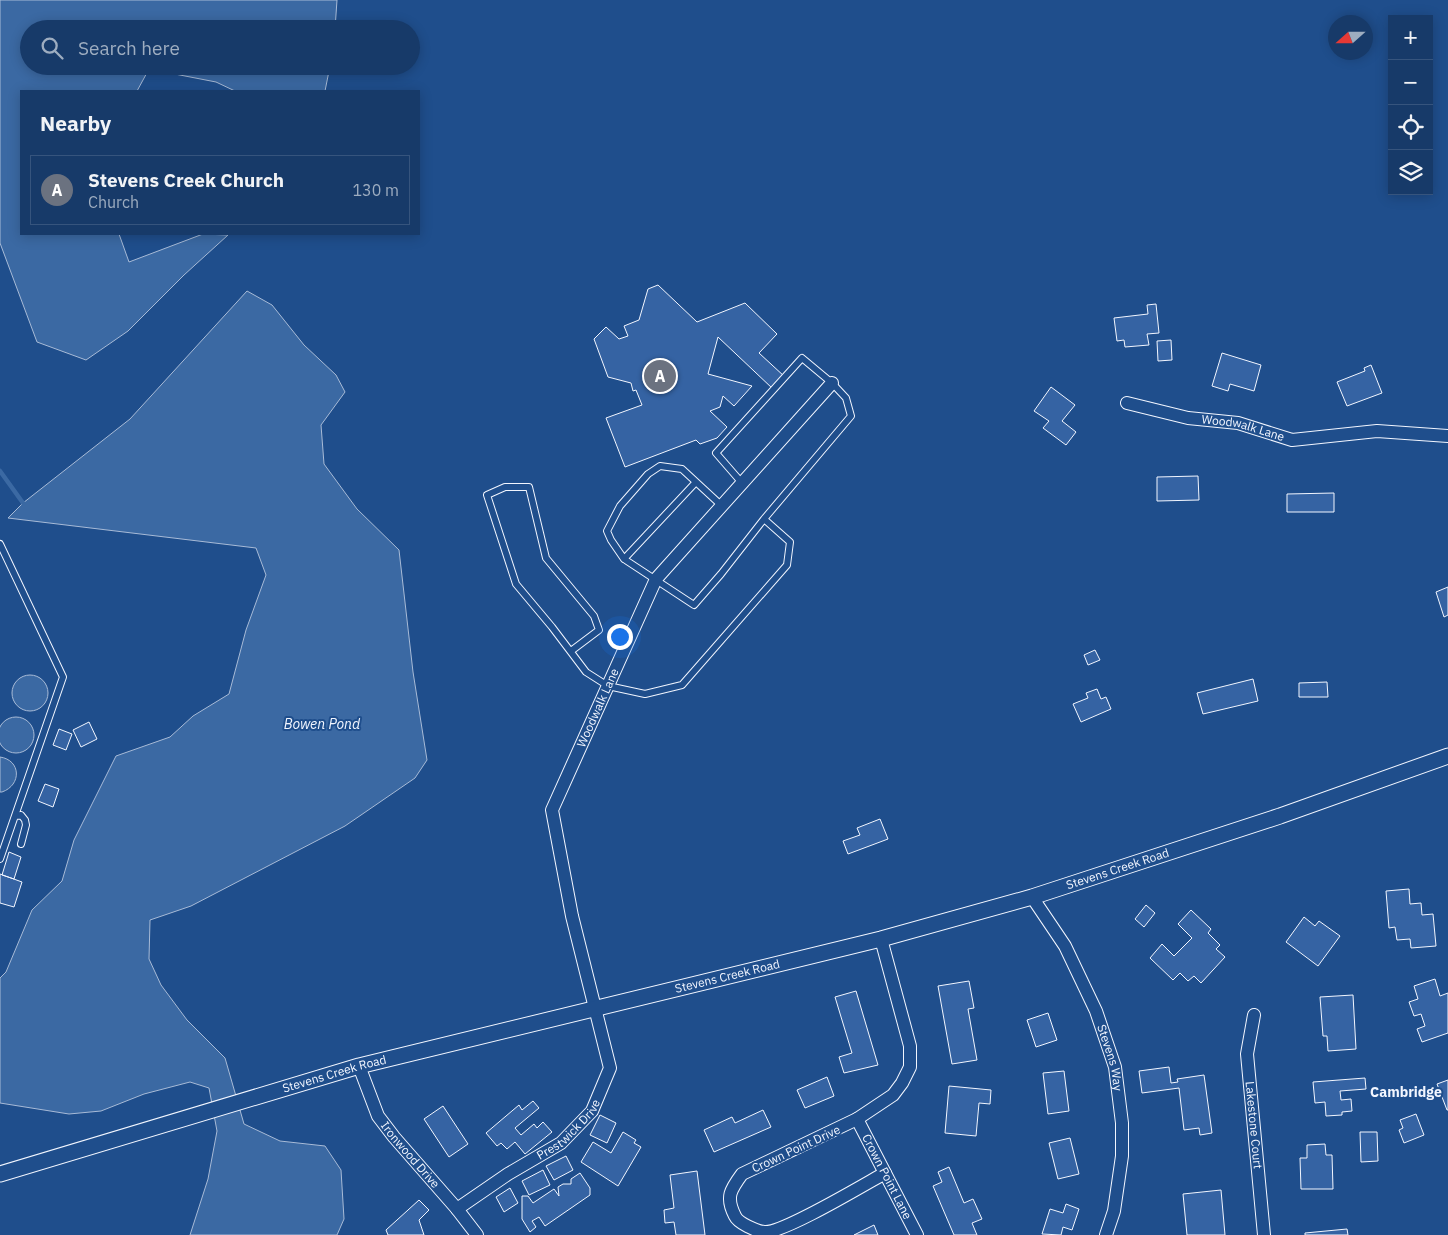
<!DOCTYPE html>
<html lang="en">
<head>
<meta charset="utf-8">
<style>
	body { margin:0; font-family:"IBM Plex Sans",sans-serif; background:#20416f; color:#f1f3f6 }
	.controls { position:absolute; right:15px; top:15px; display:grid; overflow:hidden; border-radius:0px; box-shadow:0 2px 12px #0003 }
	.controls button { width:45px; height:45px; display:grid; place-items:center; padding:0; border:0; border-bottom:1px solid #36547d; background:#173a69; color:#f1f3f6; font:25px sans-serif }
	.compass { position:absolute; left:1328px; top:15px; width:45px; height:45px; border-radius:50%; background:#173a69; box-shadow:0 2px 12px #0003; rotate:249deg }
	.you { position:absolute; left:619px; top:636px; width:18px; height:18px; margin:-12px; border:4px solid #fff; border-radius:50%; background:#1a73e8; box-shadow:0 0 0 8px #1a73e833 }
	.badge { display:grid; place-items:center; width:32px; height:32px; border-radius:50%; background:#ffb74d; color:#fff; font-size:16px; font-weight:700 }
	.pin { position:absolute; translate:-50% -50%; border:2px solid #fff; box-shadow:0 1px 5px #0006 }
	.list { margin:0; padding:0; list-style:none }
	h2 { display:flex; justify-content:space-between; align-items:center; height:65px; margin:0; padding:0 20px; font-size:21px }
	h2 small { font-size:16px; font-weight:400; color:#9eadc0 }
	.list li { display:grid; grid-template-columns:32px 1fr auto; gap:15px; align-items:center; box-sizing:border-box; height:70px; margin:0 10px 10px; padding:0 10px; border:1px solid #36547d; border-radius:0px }
	.list b { display:block; font-size:19px; white-space:nowrap }
	.list p { margin:0; font-size:16px; white-space:nowrap; color:#9eadc0 }
	.list em { font-size:16px; font-style:normal; color:#9eadc0 }
	.icon { flex:none; width:28px; height:28px; fill:none; stroke:currentColor; stroke-width:2; stroke-linecap:round; stroke-linejoin:round }
	.map { position:relative; flex:none; width:1448px; height:1235px; overflow:hidden }
	.search { position:absolute; background:#173a69; box-shadow:0 2px 12px #0003; left:20px; top:20px; width:400px; height:55px; display:flex; align-items:center; gap:12px; box-sizing:border-box; padding:0 18px; border-radius:28px; color:#9eadc0; font-size:19px }
	.panel { position:absolute; background:#173a69; box-shadow:0 2px 12px #0003; left:20px; top:90px; width:400px; height:145px; border-radius:0px }
	.map>svg:first-child { display:block }
</style>
</head>
<body>
<div class="map">
<svg width="1448" height="1235" viewBox="0 0 1448 1235">
	<rect width="100%" height="100%" fill="#1f4e8c"/>
	<path fill="#3b69a3" stroke="#a8bbd7" d="M0,0h337l-2,29h-306v37h301l-5,25h-90l-19,-9 -67,-13 -12,22h-116v143h98l10,28 74,-28 25,1 -44,40 -56,56 -42,29 -49,-18 -37,-99z
		M247,291l25,14 32,40 32,30 9,17 -24,33 3,39 33,45 42,41 14,122 14,88 -12,18 -70,48 -154,80 -41,14 -1,39 12,26 26,35 38,38 19,66 36,17 45,5 16,24 3,49 -7,16h-147l18,-56 9,-48 -8,-43 -19,-6 -46,12 -43,17 -32,3 -69,-11v-125l6,-6 26,-62 30,-29 12,-41 42,-84 54,-19 23,-21 36,-22 17,-64 20,-55 -10,-27 -248,-30 15,-15 107,-84z
		M12 693a18 18 0 1 1 36 0a18 18 0 1 1-36 0Z
		M-2 735a18 18 0 1 1 36 0a18 18 0 1 1-36 0Z
		M0,757c21,3 22,28 2,35h-2z"/>
	<g fill="none" stroke-linecap="round" stroke-linejoin="round">
		<path stroke="#3b69a3" stroke-width="4.5" d="M0,471l23,32"/>
	</g>
	<path fill="#3563a3" stroke="#f2f6ff" d="M658,285l39,37 48,-19 32,31 -18,19 26,24 -12,12 -55,-52 -10,37 44,12 -18,20 -11,-10 -3,11 -10,4 17,16 -10,11 -17,6 -4,-4 -71,27 -19,-49 36,-13 -6,-15 -3,1 -2,-8 -23,-6 -14,-38 12,-12 13,12 9,-3 -4,-10 15,-6 9,-31z
		M1156,304l3,29 -12,1 2,11 -24,2 -1,-7 -7,1 -3,-23 34,-4 -1,-9z
		M1171,340l1,20 -14,1 -1,-20z
		M1222,353l39,12 -7,26 -24,-7 -2,7 -16,-5z
		M1371,365l11,28 -35,13 -10,-24 28,-11 -1,-3z
		M1051,387l24,18 -13,16 14,11 -10,13 -23,-17 6,-7 -15,-10z
		M1198,476l1,24 -42,1v-24z
		M1334,493v19h-47v-18z
		M1448,587v28l-4,2 -8,-25z
		M1095,650l5,10 -12,5 -4,-10z
		M1253,679l5,22 -55,13 -6,-21z
		M1327,682l1,15h-29v-14z
		M1097,689l4,10 5,-2 5,12 -30,13 -8,-18 15,-6 -2,-5z
		M89,722l8,17 -16,8 -8,-17z
		M59,729l13,5 -6,16 -13,-5z
		M45,784l14,5 -6,18 -15,-6z
		M880,819l8,20 -40,15 -5,-13 17,-6 -3,-7z
		M9,852l12,5 -7,22 -12,-4z
		M0,874l22,8 -8,25 -14,-4z
		M1409,889l1,15 11,-1 1,12 11,-1 3,32 -25,2 -1,-9 -13,1 -2,-13 -6,1 -3,-37z
		M1146,905l9,8 -11,14 -9,-8z
		M1191,910l20,19 -3,4 12,12 -4,4 9,8 -24,26 -7,-7 -6,5 -8,-8 -7,7 -23,-22 12,-14 12,12 18,-18 -14,-14z
		M1304,917l11,9 4,-5 21,15 -22,30 -32,-24z
		M1435,979l5,17 8,-3v40l-26,9 -5,-13 8,-3 -4,-12 -7,2 -5,-14 9,-3 -4,-13z
		M969,981l5,27 -6,1 9,51 -25,4 -14,-78z
		M856,991l22,74 -34,8 -5,-16 13,-4 -17,-56z
		M1353,995l3,54 -28,2 -1,-15h-4l-3,-39z
		M1048,1013l9,27 -21,7 -9,-27z
		M1169,1067l2,16 7,-1 -1,-3 27,-4 8,58 -12,2 -1,-7 -15,2 -5,-42 -37,5 -3,-22z
		M1064,1071l5,40 -21,3 -5,-41z
		M827,1077l7,19 -29,12 -8,-18z
		M1365,1078l1,11 -26,2 1,9 10,-1 1,12 -10,1v3l-16,1 -1,-14 -10,1 -2,-21z
		M1448,1080v30h-1l-10,-26z
		M949,1086l42,4 -1,14 -11,-1 -3,33 -31,-3z
		M533,1101l6,7 -24,20 6,7 13,-11 3,4 6,-6 9,10 -27,22 -10,-12 -8,7 -6,-6 -4,3 -11,-13 33,-28 3,5z
		M443,1106l25,38 -19,13 -25,-38z
		M763,1110l8,17 -57,25 -10,-22 28,-13 3,6z
		M1416,1114l8,21 -20,8 -5,-13 4,-2 -3,-8z
		M600,1115l16,8 -9,20 -17,-8z
		M623,1132l13,8 -2,3 7,4 -23,39 -37,-24 12,-20 18,11z
		M1360,1132h17l1,29 -17,1z
		M1070,1138l9,36 -21,5 -9,-36z
		M1325,1144l1,11h6l1,34h-32l-1,-31h7v-13z
		M566,1156l7,14 -19,10 -8,-14z
		M949,1167l15,36 9,-4 9,20 -10,4 5,12h-23l-21,-49 9,-4 -4,-10z
		M543,1170l7,15 -21,10 -7,-14z
		M697,1171l8,64h-29l-2,-13 -9,1 -1,-13 10,-2 -4,-33z
		M580,1173l10,15v7l-45,31 -6,-9 -7,4 4,6 -6,5 -8,-13v-23h6l5,7 21,-14 5,7 -1,-9 5,-3h8v-5z
		M510,1188l8,15 -14,9 -8,-15z
		M1221,1190l4,45h-38l-4,-41z
		M419,1200l10,10 -10,10 5,15h-36l-2,-5z
		M1066,1204l13,5 -7,21 -9,-3 -2,8 -19,-1 8,-25 13,4z
		M874,1225l4,10h-24z
		M1347,1229l1,6h-43v-2z"/>
	<g fill="none" stroke-linecap="round" stroke-linejoin="round">
		<defs>
			<path id="service" d="M722,506l-40,-37 -22,-3 -12,8 -28,32 -13,25 4,9 13,19 70,46 27,-31 43,-55 87,-103 -5,-18 -14,-15 -30,-25 -86,95 26,30
				M0,544l63,133 -63,182
				M624,559l72,-77
				M571,651l28,-21 -5,-14 -48,-58 -17,-71h-24l-18,8 29,89 36,43 34,45 22,14 37,8 37,-9 105,-120 3,-23 -26,-23
				M16,816l5,-1 4,5 1,5 -5,19"/>
			<g id="minor">
				<path id="s1" d="M1127,403l61,15 50,5 54,17 85,-9 71,5"/>
				<path id="s2" d="M1032,897l33,49 31,65 19,56 7,56v33l-8,55 -8,24"/>
				<path d="M881,939l29,107v21l-8,16 -9,12 -36,24 -115,55c-11,15 -17,23 -7,42 3,7 21,15 29,16 18,2 101,-48 121,-59"/>
				<path id="s3" d="M1254,1015l-7,39 17,181"/>
				<path id="s4" d="M359,1066l19,50 16,21 63,72 20,26"/>
				<path id="s5" d="M857,1119l60,116"/>
				<path id="s6" d="M457,1209l51,-35 53,-31 31,-32 18,-43 -38,-152 -20,-106 104,-231 176,-196"/>
			</g>
			<g id="tertiary">
				<path id="s7" d="M0,1174l359,-108 522,-127 151,-42 248,-81 168,-60"/>
			</g>
		</defs>
		<use href="#service" stroke="#f2f6ff" stroke-width="8"/>
		<use href="#minor" stroke="#f2f6ff" stroke-width="14"/>
		<use href="#tertiary" stroke="#f2f6ff" stroke-width="17"/>
		<use href="#service" stroke="#1f4e8c" stroke-width="6"/>
		<use href="#minor" stroke="#1f4e8c" stroke-width="12"/>
		<use href="#tertiary" stroke="#1f4e8c" stroke-width="15"/>
	</g>
	<g text-anchor="middle" stroke-width="4" stroke-linejoin="round" paint-order="stroke">
		<g font-size="12" fill="#f2f6ff" stroke="#1f4e8c">
			<text dy="4" stroke="none"><textPath href="#s1" startOffset="119">Woodwalk Lane</textPath></text>
			<text dy="4" stroke="none"><textPath href="#s6" startOffset="591">Woodwalk Lane</textPath></text>
			<text dy="4" stroke="none"><textPath href="#s7" startOffset="1159">Stevens Creek Road</textPath></text>
			<text dy="4" stroke="none"><textPath href="#s7" startOffset="754">Stevens Creek Road</textPath></text>
			<text dy="4" stroke="none"><textPath href="#s2" startOffset="180">Stevens Way</textPath></text>
			<text dy="4" stroke="none"><textPath href="#s7" startOffset="349">Stevens Creek Road</textPath></text>
			<text dy="4" stroke="none"><textPath href="#s3" startOffset="111">Lakestone Court</textPath></text>
			<text dy="4" stroke="none"><textPath href="#s6" startOffset="138">Prestwick Drive</textPath></text>
			<text transform="translate(796 1149) rotate(-25)" y="4">Crown Point Drive</text>
			<text dy="4" stroke="none"><textPath href="#s4" startOffset="104">Ironwood Drive</textPath></text>
			<text dy="4" stroke="none"><textPath href="#s5" startOffset="65">Crown Point Lane</textPath></text>
		</g>
		<g font-size="14" font-style="italic" fill="#f2f6ff" stroke="#1f4e8c">
			<text x="322" y="729">Bowen Pond</text>
		</g>
		<g font-size="14" font-weight="bold" fill="#f2f6ff" stroke="#1f4e8c">
			<text x="1406" y="1097">Cambridge</text>
		</g>
	</g>
</svg>
<div class="controls">
<button>+</button>
<button>−</button>
<button><svg class="icon" aria-label="locate" viewBox="0 0 24 24"><circle cx="12" cy="12" r="6"/><path d="M12 2v4M12 18v4M2 12h4M18 12h4"/></svg></button>
<button><svg class="icon" aria-label="layers" viewBox="0 0 24 24"><path d="M12 4l9 5-9 5-9-5zM3 14l9 5 9-5"/></svg></button>
</div>
<svg class="compass" viewBox="-18 -18 36 36"><path d="M0-13l5 13h-10z" fill="#e53935"/><path d="M0 13l5-13h-10z" fill="#9eadc0"/></svg>
<div class="you"></div>
<div class="pin badge" style="left:660px;top:376px;background:#6b7280">A</div>
<div class="search"><svg class="icon" aria-label="search" viewBox="0 0 24 24"><circle cx="10" cy="10" r="6"/><path d="M15 15l6 6"/></svg>Search here</div>
<section class="panel">
<h2>Nearby<small></small></h2>
<ul class="list">
<li><span class="badge" style="background:#6b7280">A</span><div><b>Stevens Creek Church</b><p>Church</p></div><em>130 m</em></li>
</ul>
</section>
</div>
</body>
</html>
